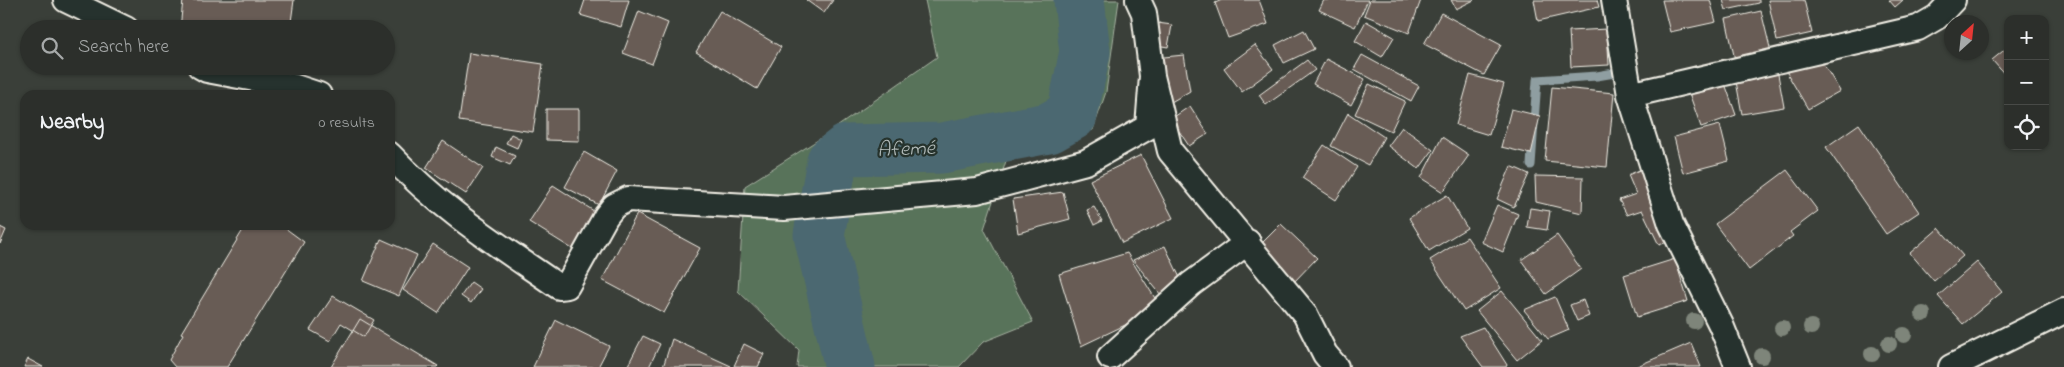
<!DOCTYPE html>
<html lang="en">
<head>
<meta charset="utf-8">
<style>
	body { margin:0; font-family:"Indie Flower",sans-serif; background:#383b37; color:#f1f3f6 }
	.controls { position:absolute; right:15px; top:15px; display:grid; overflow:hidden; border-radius:10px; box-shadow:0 1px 4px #0004 }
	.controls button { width:45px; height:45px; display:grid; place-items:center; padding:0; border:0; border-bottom:1px solid #484a47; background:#2c2f2b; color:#f1f3f6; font:25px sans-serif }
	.compass { position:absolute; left:1944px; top:15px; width:45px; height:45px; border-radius:50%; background:#2c2f2b; box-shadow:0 1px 4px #0004; rotate:27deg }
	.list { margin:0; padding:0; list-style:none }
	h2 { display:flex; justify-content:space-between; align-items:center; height:65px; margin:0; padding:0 20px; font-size:21px }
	h2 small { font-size:16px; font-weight:400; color:#a6a9a9 }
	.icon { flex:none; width:28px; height:28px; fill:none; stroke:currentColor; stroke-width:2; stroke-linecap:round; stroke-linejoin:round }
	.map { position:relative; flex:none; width:2064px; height:367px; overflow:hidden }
	.search { position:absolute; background:#2c2f2b; box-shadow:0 1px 4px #0004; left:20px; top:20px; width:375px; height:55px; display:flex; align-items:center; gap:12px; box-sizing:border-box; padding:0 18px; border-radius:28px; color:#a6a9a9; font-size:19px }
	.panel { position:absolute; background:#2c2f2b; box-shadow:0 1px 4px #0004; left:20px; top:90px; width:375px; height:140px; border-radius:15px }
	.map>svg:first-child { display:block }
</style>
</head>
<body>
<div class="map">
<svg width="2064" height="367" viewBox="0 0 2064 367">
	<rect width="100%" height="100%" fill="#3a3f39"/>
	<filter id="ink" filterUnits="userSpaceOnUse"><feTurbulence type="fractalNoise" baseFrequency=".02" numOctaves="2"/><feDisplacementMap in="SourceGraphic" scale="10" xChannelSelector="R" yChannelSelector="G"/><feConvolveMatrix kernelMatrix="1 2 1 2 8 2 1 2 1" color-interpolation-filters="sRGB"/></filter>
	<g filter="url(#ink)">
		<path fill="#58735a" stroke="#a6b2a1" d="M925,0h194l-13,92 -13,38 -87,31 -22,68 49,93 -50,20 -24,25h-162l2,-17 -61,-59 7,-105 76,-48 116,-81z"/>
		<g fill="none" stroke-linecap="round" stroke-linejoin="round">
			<path stroke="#8f9ea1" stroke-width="9" d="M1531,165l6,-85 60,-4 23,-4"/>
			<path stroke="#4c6771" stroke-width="51" d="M850,367l-31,-132 13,-74 14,-11 96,-2 107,-20 23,-13 13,-63 -6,-52"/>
		</g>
		<path fill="#675b54" stroke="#f4f1e8" d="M183,0h111l-4,29h-110z
			M585,0h44l-8,27 -41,-12z
			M806,0h27l-9,13z
			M1222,0h37l9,24 -40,14 -13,-35z
			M1324,0h44l-13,27 -36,-17z
			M1370,0h51l-12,33 -45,-18z
			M1451,0h23l-18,9z
			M1534,0h63l2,7 -61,14z
			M1662,0h48l6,22 -46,10z
			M1723,0h36v3l-33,7z
			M1768,0h36l8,33 -35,8z
			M1889,0h14l-8,7z
			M639,11l29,12 -16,41 -29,-11z
			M720,11l61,36 -24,42 -61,-37z
			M1761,11l10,41 -36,8 -9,-41z
			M1441,13l60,32 -17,30 -60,-31z
			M1366,21l28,16 -12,20 -27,-16z
			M1150,22l22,3 -4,22 -18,-3z
			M1607,29l2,36 -38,2 -2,-36z
			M1304,30l10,19 -30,14 -9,-18z
			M1255,45l18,24 -31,23 -18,-24z
			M2008,47v31l-16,-18z
			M469,53l74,11 -10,68 -74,-11z
			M1184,55l6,36 -24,14 -12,-47z
			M1362,55l57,31 -8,15 -57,-32z
			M1818,55l22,36 -32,18 -21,-36z
			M1326,59l39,20 -14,26 -38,-21z
			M1307,60l8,10 -49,35 -7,-10z
			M1777,69l7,38 -42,7 -7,-38z
			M1470,75l34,9 -15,51 -33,-10z
			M1723,78l13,37 -35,12 -13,-37z
			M1369,84l36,17 -14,30 -36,-17z
			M1552,87l62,6 -7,74 -62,-6z
			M1190,106l18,28 -19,12 -18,-27z
			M546,109h33v32l-33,-1z
			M1511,109l29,7 -9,38 -30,-7z
			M1348,113l36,24 -16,28 -37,-19z
			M1859,124l60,88 -33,22 -60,-87z
			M1720,125l9,36 -46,12 -9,-36z
			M1402,127l31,23 -14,19 -31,-23z
			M511,134l10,5 -4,9 -11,-5z
			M1442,137l27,18 -26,37 -22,-14z
			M443,141l40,27 -17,26 -40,-26z
			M1324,145l33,22 -21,33 -34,-22z
			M496,147l19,9 -5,9 -18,-8z
			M584,152l33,19 -18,34 -34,-18z
			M1141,155l32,63 -51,25 -32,-63z
			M1511,166l18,8 -15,33 -17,-8z
			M1644,168l29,72 -14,5 -17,-35 -15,5 -8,-15 17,-6 -8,-19z
			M1787,170l31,41 -28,21 3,4 -44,34 -34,-46z
			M1535,176l48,1 -1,36 -46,-11z
			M553,185l44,28 -23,37 -45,-28z
			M1063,192l7,27 -52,14 -5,-34z
			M1447,195l20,33 -38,23 -20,-33z
			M1497,205l21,9 -15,38 -22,-10z
			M1094,207l8,14 -8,4 -7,-15z
			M1530,208l20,3 -3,19 -20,-3z
			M637,214l63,34 -36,65 -62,-33z
			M1281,224l36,34 -25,26 -36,-35z
			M246,225h35l23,17 -77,125h-52l-6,-7 14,-26 -2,-1z
			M0,227l6,3 -6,14z
			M1939,228l24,28 -29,25 -24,-28z
			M1557,235l24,34 -35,25 -25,-34z
			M1467,237l34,51 -37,23 -34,-51z
			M381,239l36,16 -18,41 -36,-15z
			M433,244l35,23 -30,46 -35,-23z
			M1165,246l17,36 -21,13 -28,-35z
			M1127,253l34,55 -80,38 -22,-72z
			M1675,259l13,42 -51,16 -13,-42z
			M1977,262l25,30 -39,32 -25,-28z
			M471,282l10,7 -10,14 -10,-7z
			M1502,291l40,49 -25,20 -40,-49z
			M333,296l41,24 -10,17 -23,-14 -11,18 -20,-11z
			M1555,297l14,33 -21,9 -24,-29z
			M1583,300l6,16 -12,5 -7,-16z
			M360,319l78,47 -1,1h-106z
			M556,320l53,26 -11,21h-65z
			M1483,327l24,38 -1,2h-23l-23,-31z
			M643,336l17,8 -11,23h-22z
			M672,339l59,27 -1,1h-67z
			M1691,343l10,24h-66z
			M744,344l20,10 -6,13 -24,-1z
			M28,359l15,8h-19z"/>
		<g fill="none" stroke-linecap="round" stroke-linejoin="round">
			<defs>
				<path id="minor" d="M66,0l60,29
					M1138,0l6,13 8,63 18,75 135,163 20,40 11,13
					M1614,0l16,95 41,129 50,101 17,42
					M200,66l7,4 85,16 27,9
					M1630,95l288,-67 19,-11 16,-17
					M390,155c53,56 107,89 169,132l8,-1 39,-70 8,-10 14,-7 156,9 193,-17 109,-29 62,-35 4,-51
					M1110,357l81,-73 57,-42
					M1951,367l113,-56"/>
			</defs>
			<use href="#minor" stroke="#f4f1e8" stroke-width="28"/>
			<use href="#minor" stroke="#26332d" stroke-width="24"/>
		</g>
		<g fill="#7e857a">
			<circle cx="1923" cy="314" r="8"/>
			<circle cx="1694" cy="321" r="8"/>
			<circle cx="1811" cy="327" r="8"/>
			<circle cx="1782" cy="328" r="8"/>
			<circle cx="1904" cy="335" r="8"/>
			<circle cx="1889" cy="344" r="8"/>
			<circle cx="1872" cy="354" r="8"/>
			<circle cx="1762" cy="356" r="8"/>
		</g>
	</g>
	<g text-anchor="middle" stroke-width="4.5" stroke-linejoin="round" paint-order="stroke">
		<g font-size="21" font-style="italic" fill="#b1bab8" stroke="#26332d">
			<text transform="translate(906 148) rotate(-2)" y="7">Afemé</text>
		</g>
	</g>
</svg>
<div class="controls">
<button>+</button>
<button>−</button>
<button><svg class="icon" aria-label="locate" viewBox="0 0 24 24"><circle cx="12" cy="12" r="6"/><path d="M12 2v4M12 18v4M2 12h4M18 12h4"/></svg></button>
</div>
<svg class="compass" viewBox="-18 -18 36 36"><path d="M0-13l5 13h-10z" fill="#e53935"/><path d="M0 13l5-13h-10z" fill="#a6a9a9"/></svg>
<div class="search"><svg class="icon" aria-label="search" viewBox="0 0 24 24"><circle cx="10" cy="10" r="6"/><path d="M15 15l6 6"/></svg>Search here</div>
<section class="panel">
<h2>Nearby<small>0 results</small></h2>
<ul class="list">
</ul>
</section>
</div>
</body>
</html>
